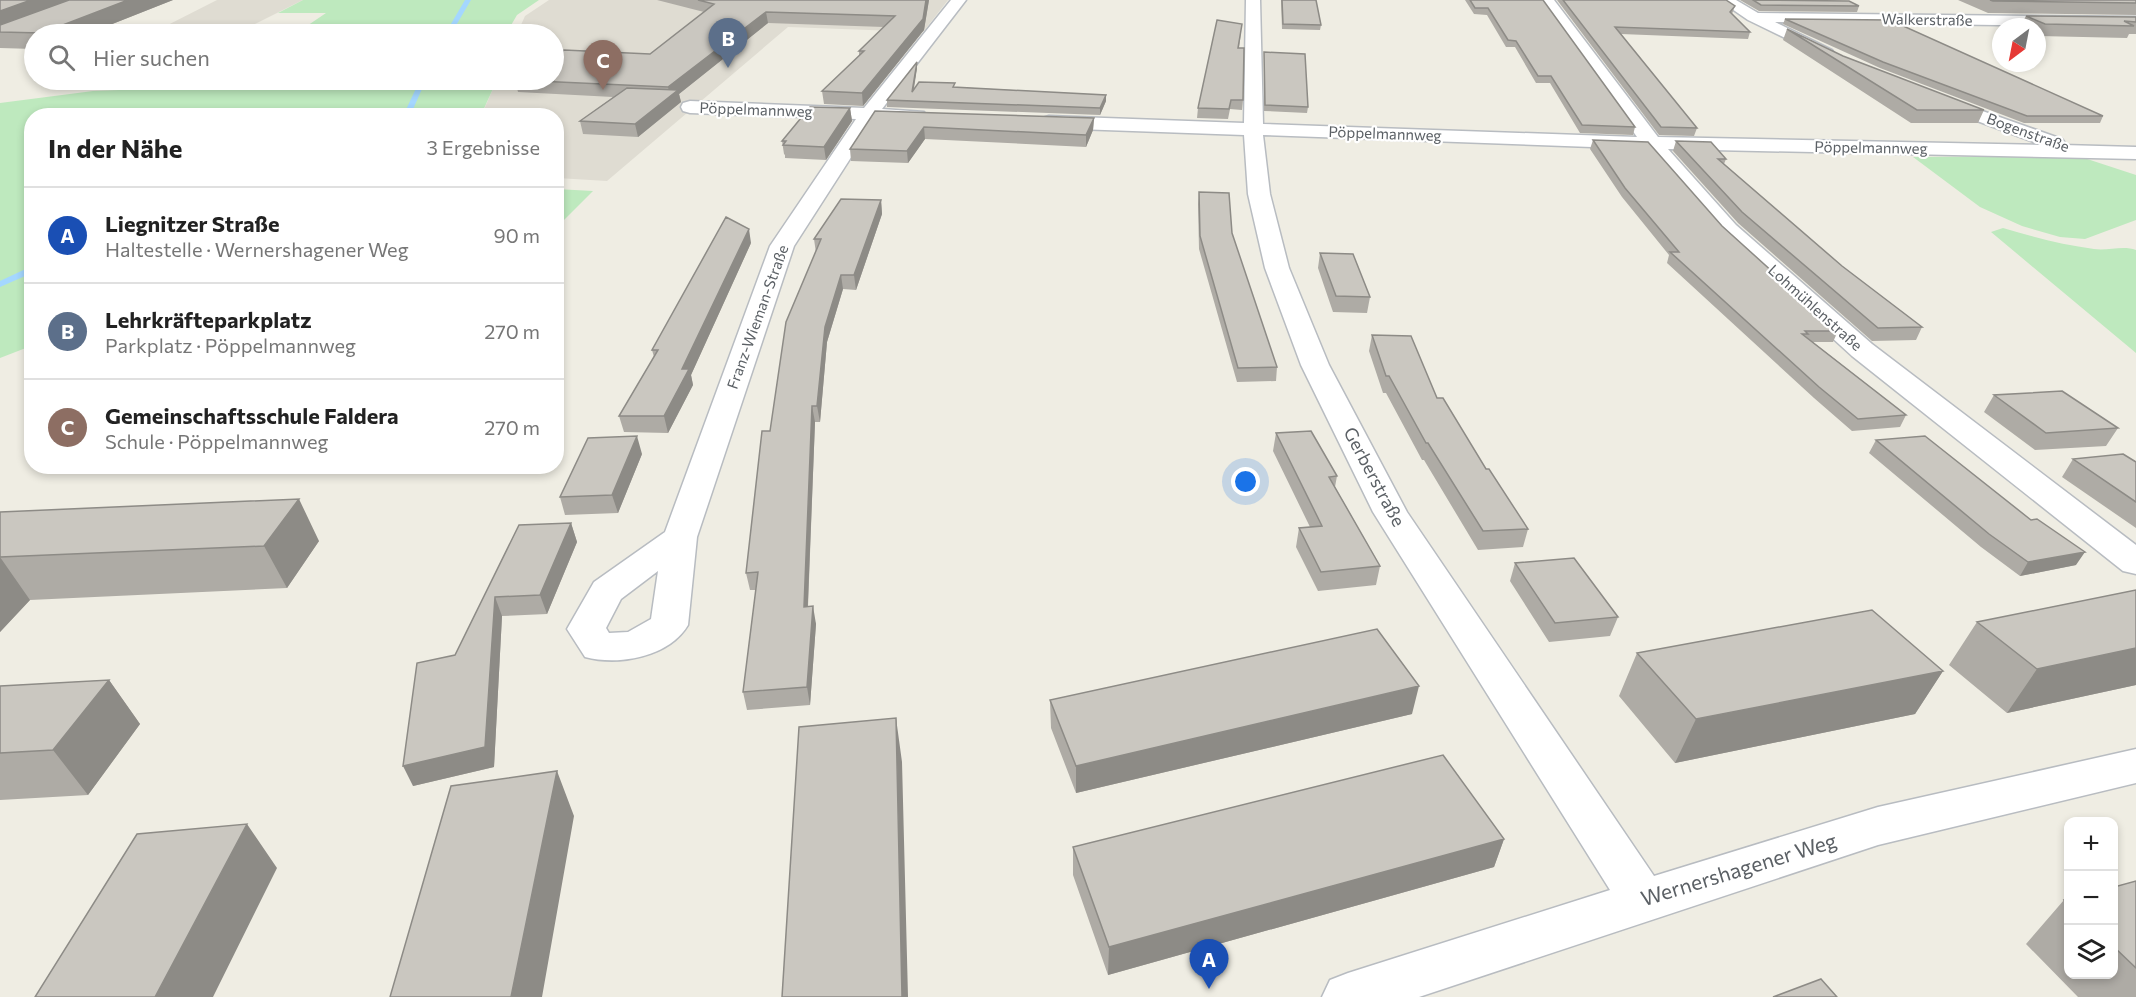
<!DOCTYPE html>
<html lang="de">
<head>
<meta charset="utf-8">
<style>
	body { margin:0; font-family:Commissioner,sans-serif; background:#f2f2f2; color:#222 }
	.controls { position:absolute; right:18px; bottom:18px; display:grid; overflow:hidden; border-radius:12px; box-shadow:0 3px 9px #0003 }
	.controls button { width:54px; height:54px; display:grid; place-items:center; padding:0; border:0; border-bottom:2px solid #e0e0e0; background:#fff; color:#222; font:30px sans-serif }
	.compass { position:absolute; left:1992px; top:18px; width:54px; height:54px; border-radius:50%; background:#fff; box-shadow:0 3px 9px #0003; rotate:212deg }
	.you { position:absolute; left:1246px; top:482px; width:21px; height:21px; margin:-15px; border:4px solid #fff; border-radius:50%; background:#1a73e8; box-shadow:0 0 0 9px #1a73e833 }
	.badge { display:grid; place-items:center; width:39px; height:39px; border-radius:50%; background:#db2777; color:#fff; font-size:20px; font-weight:700 }
	.pin { position:absolute; translate:-50% -50px; filter:drop-shadow(0 2px 3px #0008) }
	.pin::after { content:''; position:absolute; top:32px; width:21px; height:18px; background:inherit; clip-path:polygon(0 0,100% 0,50% 100%) }
	.list { margin:0; padding:0; list-style:none }
	h2 { display:flex; justify-content:space-between; align-items:center; height:78px; margin:0; padding:0 24px; font-size:26px }
	h2 small { font-size:20px; font-weight:400; color:#767676 }
	.list li { display:grid; grid-template-columns:39px 1fr auto; gap:18px; align-items:center; box-sizing:border-box; height:96px; padding:0 24px; border-top:2px solid #e0e0e0 }
	.list b { display:block; font-size:22px; white-space:nowrap }
	.list p { margin:0; font-size:20px; white-space:nowrap; color:#767676 }
	.list em { font-size:20px; font-style:normal; color:#767676 }
	.icon { flex:none; width:33px; height:33px; fill:none; stroke:currentColor; stroke-width:2; stroke-linecap:round; stroke-linejoin:round }
	.map { position:relative; flex:none; width:2136px; height:997px; overflow:hidden }
	.search { position:absolute; background:#fff; box-shadow:0 3px 9px #0003; left:24px; top:24px; width:540px; height:66px; display:flex; align-items:center; gap:15px; box-sizing:border-box; padding:0 21px; border-radius:33px; color:#767676; font-size:22px }
	.panel { position:absolute; background:#fff; box-shadow:0 3px 9px #0003; left:24px; top:108px; width:540px; height:366px; border-radius:24px }
	.map>svg:first-child { display:block }
</style>
</head>
<body>
<div class="map">
<svg width="2136" height="997" viewBox="0 0 2136 997">
	<rect width="100%" height="100%" fill="#efede3"/>
	<path fill="#dfdcd2" d="M217,0h86l-68,34h-85z
		M549,0h399l-25,32 -135,-5 -181,154 -50,-3 -1,-62h-75l16,-36h57v-46h-37l8,-18z"/>
	<path fill="#bee9be" d="M303,0h236l-22,15 -11,19h-211l31,-21h-48z
		M231,80h266l-16,35 -449,1 -1,230 -31,12v-255l93,-12 130,-5z
		M2078,156l58,19v45l-51,19 -25,-2 -38,-11 -42,-19 -67,-50z
		M556,189l37,2 -36,36h-1z
		M2003,228c30,9 60,17 91,21 14,2 29,-4 42,1v103l-145,-121z"/>
	<g fill="none" stroke-linecap="round" stroke-linejoin="round">
		<path fill="#a4d7ff" fill-rule="evenodd" d="M465,0h6l-20,34h-6z
			M420,80h6l-16,36h-7z
			M32,266v7l-32,14v-6z"/>
		<defs>
			<path id="minor" d="M951,0h15l-84,109 42,3 2,4 -2,4 -7,2 -42,-2 -81,126 -97,291 -9,88c-19,32 -69,41 -103,32l-18,-28 27,-47 71,-50 105,-286 86,-127 -166,-6 -7,-2 -2,-4 2,-4 7,-2 174,7zM658,571l-7,48 -23,13 -19,1 -3,-5 15,-29z
				M1246,0h14l3,124 374,13 -97,-137h14l104,137 384,8 -108,-40 -3,-4 3,-4 6,-1 122,43 3,4 -2,2 73,2v12l-468,-10 68,76 136,119 264,201v29l-13,-3 -271,-215 -132,-121 -74,-86 -383,-14 7,59 19,74 40,97 78,147 247,364 224,-69 258,-58v34l-258,62 -459,152h-97l8,-17 18,-7 262,-83 -237,-378 -72,-147 -36,-97 -17,-74 -4,-59 -195,-7 -7,-2 -2,-4 2,-4 7,-2 195,7z
				M1719,0h17l22,13 378,4v10l-361,-5 57,28 2,3 -8,5 -78,-38z"/>
		</defs>
		<use href="#minor" stroke="#b8bcc1" stroke-width="3"/>
		<use href="#minor" fill="#fff" fill-rule="evenodd"/>
	</g>
	<path fill="#aeaba5" d="M0,0h173l-86,34h-53v15l-34,-1z
		M657,0h272l-5,30 -61,76 -39,-2 -2,-13 37,-35v-5l25,-24 -116,-4 -89,71 2,8 -43,35 -55,-3 -3,-13 33,-24 -95,-5 -3,-12 135,-26 54,-42z
		M1281,0h35l5,25 -1,5 -38,-1z
		M1465,0h78l92,127 -2,8 -53,-2 -30,-50h-14l-21,-36h-9l-19,-32 -13,-1z
		M1557,0h169l9,6 -3,8 18,18 -2,7 -127,-5 76,94 -3,8 -35,-1z
		M1740,0h58l61,6 -2,6 -98,-1z
		M1958,0h178v15l-148,-2z
		M2026,16l110,1v17h-7l-2,4 -88,-2 -2,-1v-8h-17z
		M1785,19l318,97 -3,7h-76l-144,-55 -97,-44z
		M1787,29l56,27 141,54 -6,13h-67l-128,-83z
		M1241,33l-2,15 4,52 -1,10 -12,-1 -2,10 -31,-1 1,-10z
		M1264,52l44,55 -1,6 -43,-2z
		M917,62v6l-3,21 41,-2 151,8v6l-6,14 -213,-8v-7z
		M850,108l2,13 -26,39 -41,-2v-3l-1,-1 -2,-13z
		M875,111l219,7 -1,12 -7,17 -161,-8 -17,24 -57,-2 -1,-12z
		M1593,140l129,86 116,105 -5,11h-20l93,73 -6,12 -48,4 -38,-33 -147,-135 2,-8 -47,-58 -32,-48z
		M1676,141l50,18 -2,5 118,102 80,61 -6,13 -44,1 -134,-118 -65,-72z
		M1199,192l78,175 -1,14 -39,1 -38,-133 -1,-45z
		M881,200l1,14 -26,76 -13,-1 -16,53 -7,80h-5l-7,185 8,17 -6,81 -63,5 -4,-18 13,-102h-6l-4,-17 24,-142 46,-178 -2,-14z
		M751,243l-60,132 2,10 -25,48 -44,-1 -5,-16 35,-59 -2,-7z
		M1320,253l50,44 -3,16 -34,-1 -15,-44z
		M1372,335l65,63 91,131 -5,18 -45,3 -54,-90h-2l-36,-67h-3l-14,-42z
		M1994,395l124,33 -12,18 -71,4 -51,-38z
		M1276,433l61,43 -2,11 45,79 -4,19 -58,6 -22,-44 3,-19 11,-1 -37,-76z
		M1876,440l200,125 -56,11 -39,-29 -112,-94z
		M642,454l-24,59 -53,2 -5,-18z
		M2073,459l63,3v66l-74,-51z
		M0,512l319,29 -32,47 -257,12 -30,32z
		M571,523l6,19 -30,72 -45,2 -8,151 -81,19 42,-131 64,-130z
		M1515,563l103,54 -8,19 -61,6 -39,-61z
		M2136,590v95l-129,28 -58,-48 28,-43z
		M1637,653l306,18 -28,43 -240,49 -56,-67z
		M109,680l31,44 -52,71 -88,5v-114z
		M1050,700l362,14 -336,79 -25,-65z
		M1504,839l-10,28 -386,108 -35,-100v-28z
		M2136,881v116h-58l-52,-53 38,-44 4,-1v76h46v-88z"/>
	<path fill="#8d8b86" d="M31,0h47l-78,30v-19z
		M128,0h45l-86,34h-44l-1,-1z
		M926,0h3l-5,30 -61,76 -1,-13z
		M766,12l2,11 -89,71 2,8 -43,35 -3,-13 35,-28 -2,-9z
		M917,62v6l-5,30v-6z
		M1106,95v6l-6,14v-7z
		M850,108l2,13 -26,39 -2,-13z
		M1094,118l-1,12 -7,17v-12z
		M924,127l1,12 -17,24 -1,-12z
		M881,200l1,14 -26,76 -2,-15z
		M749,229l2,14 -60,132 2,10 -25,48 -4,-17 18,-47z
		M841,275l2,14 -16,53 -7,80 -3,-16 8,-79z
		M812,406l3,16 -8,203 -3,-18z
		M637,436l5,18 -24,59 -6,-18z
		M299,499l20,42 -32,47 -23,-42z
		M571,523l6,19 -30,72 -7,-19z
		M2085,552l-9,13 -56,11 8,-14z
		M0,557l30,43 -30,32z
		M495,597l7,19 -8,151 -81,19 -10,-20z
		M813,606l3,18 -6,81 -3,-18z
		M2136,648v37l-129,28 30,-44z
		M1943,671l-28,43 -240,49 21,-44z
		M109,680l31,44 -52,71 -35,-45z
		M1419,686l-7,28 -336,79v-27z
		M896,718l6,44 6,235h-6z
		M557,771l17,45 -32,181h-31z
		M247,824l30,44 -64,129h-58z
		M1504,839l-10,28 -386,108 1,-28z"/>
	<path fill="#cac7c0" stroke="#8d8b86" stroke-width="1.5" d="M0,0h31l-31,11z
		M69,0h59l-86,33 -42,-1v-7z
		M698,0h228l-3,19 -61,74 -40,-2 42,-40h-5l36,-35 -129,-4 -98,75 -153,-7h39v-24l10,-6 86,4 64,-50z
		M1282,0h34l5,25 -38,-1z
		M1470,0h73l92,127 -53,-2 -31,-49h-13l-22,-35 -8,-1 -20,-32h-13z
		M1563,0h163l9,6 -5,6 20,20 -135,-5 82,101 -36,-1z
		M1753,0l96,1 10,5 -98,-1z
		M1990,0h146v3l-143,-2z
		M2026,16l110,1v5l-12,-1 10,5 -89,-2z
		M1785,19l105,1 213,96h-76l-144,-54z
		M1217,20l25,4 -4,24h6l-1,52h-12l-2,9 -31,-1z
		M1787,29l56,27 141,54h-67z
		M1264,52l41,2 3,53 -43,-2z
		M917,62l-5,30 7,-10 36,1 -2,4 153,8 -6,13 -213,-8z
		M627,88l51,2 -43,34 -55,-3z
		M810,107l40,1 -26,39 -41,-2 3,-4h-4z
		M875,111l219,7 -8,17 -162,-8 -17,24 -57,-2z
		M1593,140l55,2 74,84 116,105h-33l3,3h-6l104,81 -48,4 -39,-32 -149,-135h9l-54,-64z
		M1676,141l35,1 15,17h-8l124,107 80,61 -44,1 -136,-116z
		M1199,192l30,1 3,40 45,134 -39,1 -38,-132z
		M841,199l40,1 -27,75h-13l-16,52 -8,79h-5l-8,201 9,-1 -6,81 -64,5 15,-120 -12,1 16,-142h8l16,-109 35,-83h-7z
		M726,217l23,12 -67,140h7l-25,47h-45l39,-66h-6z
		M1320,253l33,1 17,43 -34,-1z
		M1372,335l39,1 26,62h6l43,71h3l39,60 -45,2 -55,-88h-2l-37,-67h-3z
		M2062,391l56,37 -72,5 -52,-38z
		M1311,431l26,45 -8,1 51,89 -59,6 -22,-44 23,-2 -46,-93z
		M637,436l-25,59 -52,2 28,-59z
		M1925,436l106,84 6,-1 48,33 -57,10 -39,-28 -113,-94z
		M2123,454l13,8v40l-63,-43z
		M299,499l-35,47 -264,11v-45z
		M571,523l-31,72 -45,2 -10,150 -82,19 14,-103 38,-8 64,-130z
		M1574,558l44,59 -63,6 -40,-60z
		M2136,590v58l-99,21 -60,-47z
		M1872,610l71,61 -247,48 -59,-66z
		M1377,629l42,57 -343,80 -26,-66z
		M109,680l-56,70 -53,3v-67z
		M896,718l6,279h-120l17,-270z
		M1443,755l61,84 -395,108 -36,-100z
		M557,771l-46,226h-121l61,-211z
		M247,824l-92,173h-120l102,-163z
		M2136,881v87l-22,-21v-60z
		M2068,899v6l-4,-5z
		M1821,979l16,18h-64z"/>
	<g text-anchor="middle" stroke-width="4.5" stroke-linejoin="round" paint-order="stroke">
		<g font-size="15" fill="#5b6065" stroke="#fff">
			<text transform="translate(1927 20) rotate(1)" y="5">Walkerstraße</text>
			<text transform="translate(756 110) rotate(2)" y="5">Pöppelmannweg</text>
			<text transform="translate(2028 133) rotate(20)" y="5">Bogenstraße</text>
			<text transform="translate(1385 134) rotate(2)" y="5">Pöppelmannweg</text>
			<text transform="translate(1871 148) rotate(1)" y="5">Pöppelmannweg</text>
			<text transform="translate(1815 308) rotate(42)" y="5">Lohmühlenstraße</text>
			<text transform="translate(758 317) rotate(-70)" y="5">Franz-Wieman-Straße</text>
		</g>
		<g font-size="18" fill="#5b6065" stroke="#fff">
			<text transform="translate(1374 477) rotate(62)" y="6">Gerberstraße</text>
		</g>
		<g font-size="21" fill="#5b6065" stroke="#fff">
			<text transform="translate(1739 870) rotate(-17)" y="7">Wernershagener Weg</text>
		</g>
	</g>
</svg>
<div class="controls">
<button>+</button>
<button>−</button>
<button><svg class="icon" aria-label="layers" viewBox="0 0 24 24"><path d="M12 4l9 5-9 5-9-5zM3 14l9 5 9-5"/></svg></button>
</div>
<svg class="compass" viewBox="-18 -18 36 36"><path d="M0-13l5 13h-10z" fill="#e53935"/><path d="M0 13l5-13h-10z" fill="#767676"/></svg>
<div class="you"></div>
<div class="pin badge" style="left:1209px;top:989px;background:#1a4fb4">A</div>
<div class="pin badge" style="left:728px;top:68px;background:#5c6f8a">B</div>
<div class="pin badge" style="left:603px;top:90px;background:#8d6e63">C</div>
<div class="search"><svg class="icon" aria-label="search" viewBox="0 0 24 24"><circle cx="10" cy="10" r="6"/><path d="M15 15l6 6"/></svg>Hier suchen</div>
<section class="panel">
<h2>In der Nähe<small>3 Ergebnisse</small></h2>
<ul class="list">
<li><span class="badge" style="background:#1a4fb4">A</span><div><b>Liegnitzer Straße</b><p>Haltestelle · Wernershagener Weg</p></div><em>90 m</em></li>
<li><span class="badge" style="background:#5c6f8a">B</span><div><b>Lehrkräfteparkplatz</b><p>Parkplatz · Pöppelmannweg</p></div><em>270 m</em></li>
<li><span class="badge" style="background:#8d6e63">C</span><div><b>Gemeinschaftsschule Faldera</b><p>Schule · Pöppelmannweg</p></div><em>270 m</em></li>
</ul>
</section>
</div>
</body>
</html>
